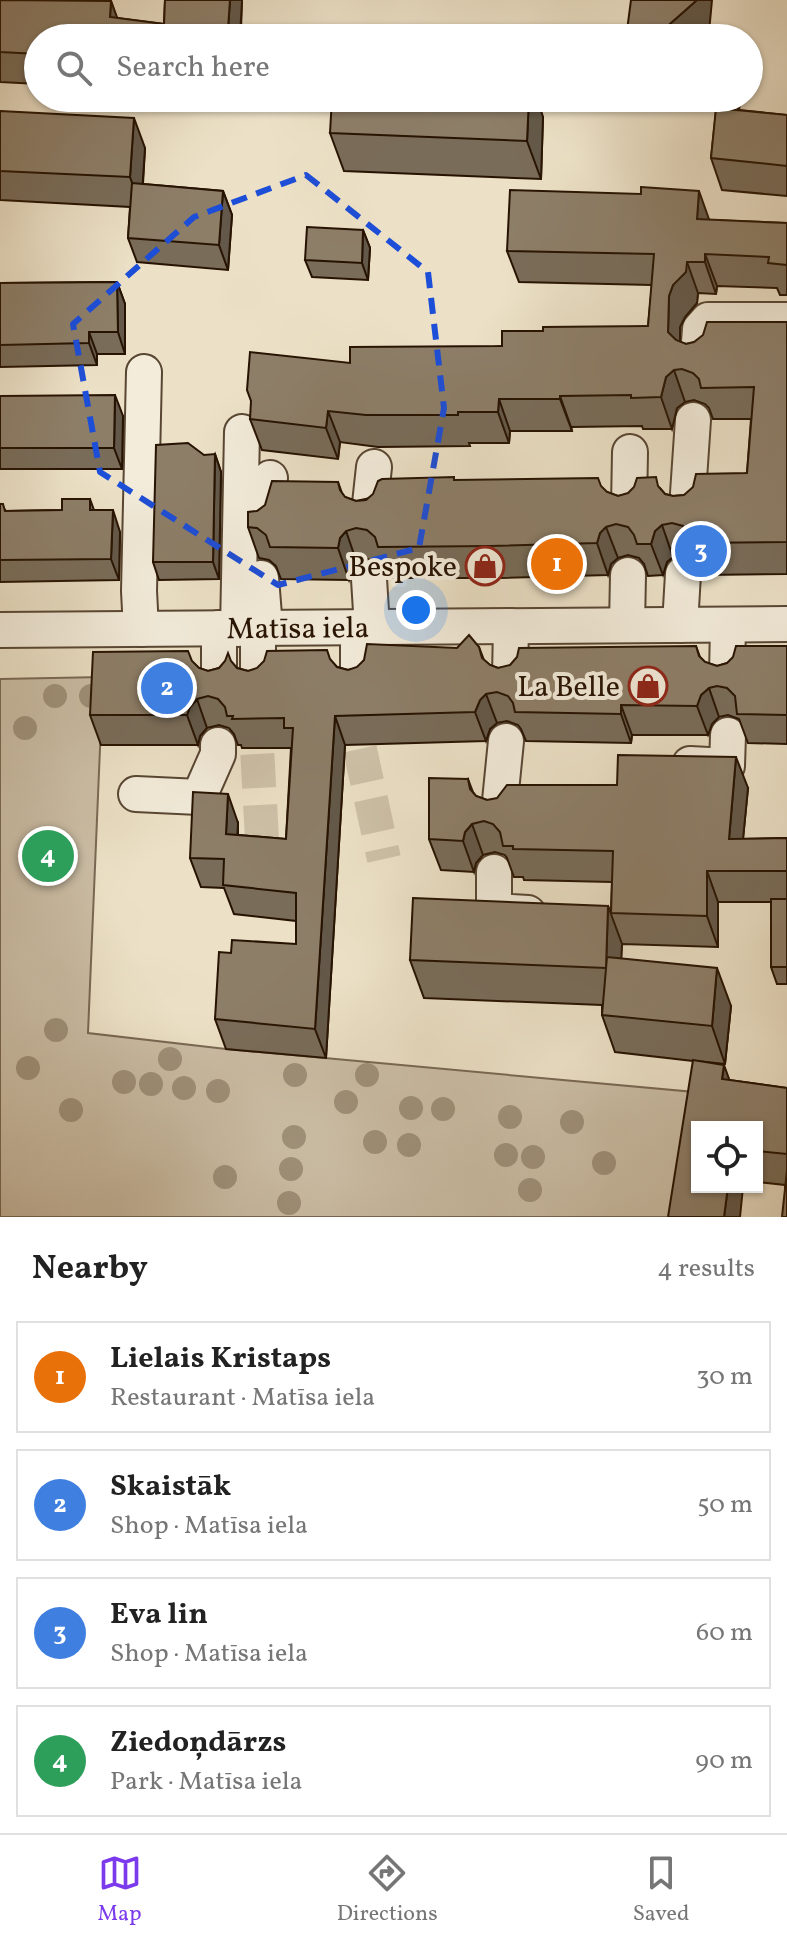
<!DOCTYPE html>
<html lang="en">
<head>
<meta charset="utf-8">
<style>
	body { margin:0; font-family:Vollkorn,serif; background:#f2f2f2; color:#222 }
	.controls { position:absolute; right:24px; bottom:24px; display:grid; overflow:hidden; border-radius:0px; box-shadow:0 2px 6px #0004 }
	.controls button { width:72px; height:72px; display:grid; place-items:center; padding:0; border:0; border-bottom:2px solid #e0e0e0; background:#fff; color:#222; font:40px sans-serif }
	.you { position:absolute; left:416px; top:610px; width:28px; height:28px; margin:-20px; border:6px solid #fff; border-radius:50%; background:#1a73e8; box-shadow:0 0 0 12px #1a73e833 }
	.badge { display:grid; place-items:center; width:52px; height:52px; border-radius:50%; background:#7c3aed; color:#fff; font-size:26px; font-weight:700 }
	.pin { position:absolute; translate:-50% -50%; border:4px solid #fff; box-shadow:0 2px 8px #0006 }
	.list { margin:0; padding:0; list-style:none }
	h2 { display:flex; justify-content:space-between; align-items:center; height:104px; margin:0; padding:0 32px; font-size:34px }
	h2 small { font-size:26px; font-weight:400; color:#767676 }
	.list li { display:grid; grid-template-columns:52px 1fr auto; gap:24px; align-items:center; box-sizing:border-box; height:112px; margin:0 16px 16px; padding:0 16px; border:2px solid #e0e0e0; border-radius:0px }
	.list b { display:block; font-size:30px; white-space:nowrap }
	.list p { margin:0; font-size:26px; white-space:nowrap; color:#767676 }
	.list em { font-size:26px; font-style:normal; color:#767676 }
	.icon { flex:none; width:44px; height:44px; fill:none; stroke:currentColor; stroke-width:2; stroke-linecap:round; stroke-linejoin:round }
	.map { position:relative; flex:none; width:787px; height:1217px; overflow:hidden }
	.search { position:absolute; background:#fff; box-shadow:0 2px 6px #0004; left:24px; right:24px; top:24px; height:88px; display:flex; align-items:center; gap:20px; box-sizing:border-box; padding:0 28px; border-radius:44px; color:#767676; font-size:30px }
	.sheet { height:616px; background:#fff }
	nav { display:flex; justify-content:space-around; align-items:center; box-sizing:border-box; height:112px; border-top:2px solid #e0e0e0; background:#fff; font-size:22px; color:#767676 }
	nav a { display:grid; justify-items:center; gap:4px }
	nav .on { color:#7c3aed }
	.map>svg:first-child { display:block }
</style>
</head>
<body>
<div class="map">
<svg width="787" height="1217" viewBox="0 0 787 1217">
	<rect width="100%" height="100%" fill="#ece1c7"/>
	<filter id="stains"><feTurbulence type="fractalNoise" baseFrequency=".0025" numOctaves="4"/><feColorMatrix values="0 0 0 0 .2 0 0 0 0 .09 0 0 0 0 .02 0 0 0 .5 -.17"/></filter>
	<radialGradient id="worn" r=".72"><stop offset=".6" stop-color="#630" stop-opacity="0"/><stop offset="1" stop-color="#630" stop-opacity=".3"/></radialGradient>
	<path fill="#cbbea6" stroke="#796854" stroke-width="2" d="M103,677l-15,356 138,16 479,44 -8,34 -11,90h-686v-538z"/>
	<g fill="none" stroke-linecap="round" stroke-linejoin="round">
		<path stroke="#cec2a9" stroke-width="34" stroke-dasharray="34 17" stroke-linecap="butt" d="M358,698l1,47 25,114
			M257,703v45l5,91"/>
		<defs>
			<g id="minor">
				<path d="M698,355l2,-26 8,-9h79"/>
				<path d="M629,507l1,-55"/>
				<path d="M687,508l6,-88"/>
				<path d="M369,513l5,-46"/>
				<path d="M261,524l9,-46"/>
				<path d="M261,578l4,50"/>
				<path d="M369,579l3,48"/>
				<path d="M627,625l1,-50"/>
				<path d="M680,625l3,-51"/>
				<path d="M358,627v52"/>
				<path d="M141,629l-2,-38 5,-219"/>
				<path d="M238,629l4,-197"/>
				<path id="s1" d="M0,630l787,-6"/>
				<path d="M727,675l1,-50"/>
				<path d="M510,677l1,-51"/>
				<path d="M219,680v-52"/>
				<path d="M258,680v-52"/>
				<path d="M690,764l37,2 1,-31"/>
				<path d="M136,794l63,3 19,-43v-9"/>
				<path d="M499,811l7,-70"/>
				<path d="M494,872v39l34,2"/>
			</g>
		</defs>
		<use href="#minor" stroke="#584633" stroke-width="38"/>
		<use href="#minor" stroke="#f3ecdb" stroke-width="34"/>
	</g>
	<g fill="#9f917a">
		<circle cx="55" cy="696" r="12"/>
		<circle cx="91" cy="696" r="12"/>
		<circle cx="25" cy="728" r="12"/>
		<circle cx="56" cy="1030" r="12"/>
		<circle cx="170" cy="1059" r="12"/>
		<circle cx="28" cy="1068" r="12"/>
		<circle cx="295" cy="1075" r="12"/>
		<circle cx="367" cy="1075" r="12"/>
		<circle cx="124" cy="1082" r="12"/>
		<circle cx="151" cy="1084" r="12"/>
		<circle cx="184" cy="1088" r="12"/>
		<circle cx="218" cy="1091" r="12"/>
		<circle cx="346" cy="1102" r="12"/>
		<circle cx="411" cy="1108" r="12"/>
		<circle cx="443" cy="1109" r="12"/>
		<circle cx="71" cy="1110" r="12"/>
		<circle cx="510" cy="1117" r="12"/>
		<circle cx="572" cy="1122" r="12"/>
		<circle cx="294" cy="1137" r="12"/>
		<circle cx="375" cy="1142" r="12"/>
		<circle cx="409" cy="1145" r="12"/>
		<circle cx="506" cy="1155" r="12"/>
		<circle cx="533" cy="1157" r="12"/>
		<circle cx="604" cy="1163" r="12"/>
		<circle cx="291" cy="1169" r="12"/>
		<circle cx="225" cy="1177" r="12"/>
		<circle cx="530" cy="1190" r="12"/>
		<circle cx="289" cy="1203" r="12"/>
	</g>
	<path fill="#796c59" stroke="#271302" stroke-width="2" d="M0,0l111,1 6,17 47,6 1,-24h77l-1,30 19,3 2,5h-224v46l-38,-2z
		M632,98h108l-1,12 48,5v81l-65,-6 -11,-32 5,-47h-4l-2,-6 -77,-2z
		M0,111l145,37 -2,36 80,7 9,24 -4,55 -91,-8 -9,-24 2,-31 -130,-7z
		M543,117l-2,62 -197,-8 -14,-38z
		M709,220l78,3v72h-7l-3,-7 -60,-2 -1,8 -18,-1 -1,10 -12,14 -5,10v15l6,2 101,-22v252l-84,1 -5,-13 -3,-4 -12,-4 -10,3 -6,5 -4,13 -15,1 -4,-12 -5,-6 -11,-3 -10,3 -7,6 -3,11 -106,3h-113l-4,-10 -6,-6 -12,-3 -10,4 -5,6 -3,11 -68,-1 -5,-13 -7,-6 -10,-2 -11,-31 9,-16 81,-29 4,11 3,4 11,4 99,-21 146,7 6,5 11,4 42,-8 5,6 8,2 11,-1 63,-22 4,-54h-38l-4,-11 -4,-4 -11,-4 -9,2 -8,6 -5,21h-29l-1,-3 -71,1 1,4h-62l-1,12h-40l1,3 -92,1 -38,-5 -2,17 -76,-9 -12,-31 100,-56 152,-17 41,-15 105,-5 4,-41 -133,-3 -12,-31z
		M363,230l7,18 -2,32 -56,-3 -7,-17z
		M117,282l8,22v50h-28v11l-97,2v-84z
		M0,396l123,20 -1,53h-122z
		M215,454l6,18 -2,107 -60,1 -6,-18z
		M90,499l4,11 26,22 -1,48 -119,2v-78l6,7 56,-1z
		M696,646l4,11 5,5 12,4 70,-20v98l-39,-1 -9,-24 -11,-4 -9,2 -7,7 -4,11h-76l-1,8 -105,-2 -5,-12 -3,-4 -11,-4 -10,2 -7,6 -4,12 -141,4 -19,313 -100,-9 -11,-30 16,-66 65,-9v-23l-62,-7 -10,-26 -23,-1 -11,-29 48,-35v12l48,4 5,-91h-49l-1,-3h-3l-4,-11 -5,-6 -10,-3 -12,3 -7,8 -2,9h-97l-11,-30 102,-53 7,6 9,3 11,-3 12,-6 6,6 11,3 83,-10 6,6 11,3 109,-22 22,-1 5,13 6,5 8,3z
		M468,779l5,13 3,4 11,4 261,-12 -5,51 44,-1v146h-10l-6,-17v-65h-53v45l-96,-3 -1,15 110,47 -6,58 -28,-3 32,19 58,8v129l-2,-32 -28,-3v-55l-64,-66 -78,-9 -13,-37v-10l-178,-7 -14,-38 198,-54 3,7 1,-31 -88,-2 -1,-3h-9l-7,-19 -2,-3 -10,-3 -12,3 -7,8 -2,9 -33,-2 -12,-31z"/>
	<path fill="#635849" stroke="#271302" stroke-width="2" d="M230,0h12l-2,38 -12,-9z
		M697,0h15l-3,32 -7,6h-48z
		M111,1l11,30 -12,-14z
		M529,98h8l6,19 -2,62 -14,-38z
		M734,98h6l-1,13z
		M134,118l11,30 -4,60 -11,-31z
		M223,191l9,24 -4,55 -9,-25z
		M699,191l11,31 -13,-3z
		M363,230l7,18 -2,32 -6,-17z
		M705,254l12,32 -1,8 -11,-32z
		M687,262l11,31 -1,10 -12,14 -5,10v36l-12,-31 1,-36 4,-11z
		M117,282l8,22v50l-7,-22z
		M89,332l8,22v11l-8,-22z
		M674,370l11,32 -8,6 -5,21 -11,-32 5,-20z
		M115,395l8,21 -1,53 -8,-21z
		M560,396l11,31 1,4 -12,-32z
		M499,399l11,32 -1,12 -11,-31z
		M328,411l12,31 -2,17 -12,-31z
		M215,454l6,18 -2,107 -6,-17z
		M113,510l7,22 -1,48 -8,-21z
		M662,525l11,32 -6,5 -4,13 -12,-31 4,-13z
		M606,527l12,31 -7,6 -3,11 -11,-32 3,-10z
		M346,531l11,32 -5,6 -3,11 -11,-32 2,-10z
		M709,688l10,29 -7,7 -4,11 -11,-29 4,-11z
		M486,694l11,29 -7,6 -4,12 -11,-29 5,-12z
		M197,699l10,29 -7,8 -2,9 -11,-30 3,-8z
		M621,705l11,30 -1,8 -10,-29z
		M335,716l10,29 -19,313 -11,-29z
		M736,757l12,31 -8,82 -11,-31z
		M228,794l10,29 -2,41 -10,-30z
		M472,824l11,31 -7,8 -2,9 -11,-31 2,-9z
		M707,871l11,31v45l-11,-31z
		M608,906l14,38 -3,62 -13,-38z
		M717,968l14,38 -6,58 -13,-38z
		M724,1065l12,33 -14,-19z
		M728,1187h15l-3,30h-16z"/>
	<path fill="#8d7e68" stroke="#271302" stroke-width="2" d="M0,0l111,1 -1,16 54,7 1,-24h65l-2,29 32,4v5h-222v16l-38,-2z
		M631,0h66l-43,38h-28z
		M332,98h197l-2,43 -197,-8z
		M716,108l71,7v51l-76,-8z
		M0,111l134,7 -4,59 -130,-6z
		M132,183l91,8 -4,54 -91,-7z
		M641,187l58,4 -2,28 90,4v42l-19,-2 1,-6 -64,-3v8h-18l-1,10 -13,13 -4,11 -1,36 8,8 10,4 8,-2 9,-7 4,-13h80v220l-95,1 -2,-9 -7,-8 -11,-3 -10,2 -7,6 -4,13h-14l-3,-9 -6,-8 -12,-3 -10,3 -6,6 -3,10 -107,3 -112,1 -3,-10 -8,-7 -11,-2 -10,3 -6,7 -2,10 -68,-1 -4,-12 -9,-7 -9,-1v-15l9,-1 8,-6 7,-24 66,1 2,8 5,7 11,4 10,-1 7,-6 5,-13 4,-2 72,-2v3l144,-2 3,8 6,6 11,4 10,-3 6,-6 3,-9 19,-1 2,9 7,8 8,2 11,-1 9,-8 3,-13 51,-1 7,-86 -53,1 -2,-9 -6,-6 -11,-4 -8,1 -8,7 -5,20 -30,1v-3l-71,1v3h-61l-1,13h-40v3h-92l-38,-4 -2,17 -76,-9 1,-18 -4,-11 3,-38 100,11v-16l152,-1v-15h41v-4l105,-1 6,-72 -147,-3 3,-61 131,4z
		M307,227l56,3 -1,33 -57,-3z
		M117,282l1,50h-29v11l-89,2v-62z
		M115,395l-1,53h-114v-52z
		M188,443l16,12 11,-1 -2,108h-60l3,-117z
		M62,499h28v11h23l-2,49 -111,1v-56h3l2,7 57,-1z
		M469,635l10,12 3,11 8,7 8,3 12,-3 7,-8 2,-9 177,-2 3,10 6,6 12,4 10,-3 6,-6 3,-11h51v69l-50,-1 -2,-18 -8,-8 -10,-2 -8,2 -8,7 -4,11 -76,-1v9l-106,-2 -2,-9 -5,-7 -11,-4 -11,2 -6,6 -5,12 -140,4 -20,313 -100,-10 4,-67 12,1 1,-13 64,4v-51l-73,-8 1,-26 -34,-1 3,-66 35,2 -2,40 60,5 7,-111h-9v-10l-52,1 1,-3h-6l-2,-9 -7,-8 -10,-3 -11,3 -7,8 -3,8h-97l3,-63 95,-1 4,10 7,7 9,3 11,-3 6,-7 3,-8 3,8 6,7 11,3 9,-3 7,-7 3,-10 60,-1 3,9 7,8 11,3 9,-3 7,-7 3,-16 90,4z
		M618,755l118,2 -7,82 58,-1v33h-80v45l-96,-3 2,-62 -100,-2v-3h-10l-3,-14 -7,-8 -9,-3 -12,3 -7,8 -2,9 -34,-2v-61l39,1 2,10 6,7 11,4 10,-2 10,-13h110z
		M413,898l195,8 -2,62 -196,-8z
		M771,899h16v68h-16z
		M607,957l110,11 -5,58 -110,-11z
		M693,1060l31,5 -2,14 65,9v66l-30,-3v-24h-60v60h31l-4,30h-56z
		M787,1170v47h-5z"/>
	<path fill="none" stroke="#1d4ed8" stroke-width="6" stroke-dasharray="16 10" stroke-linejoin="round" d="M306,175l122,97 16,136 -25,140 -141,37 -178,-113 -27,-148 121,-107z"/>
	<defs>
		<symbol id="shop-ring" viewBox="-11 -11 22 22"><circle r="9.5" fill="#f3ecdb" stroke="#8f2418" stroke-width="1.5"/><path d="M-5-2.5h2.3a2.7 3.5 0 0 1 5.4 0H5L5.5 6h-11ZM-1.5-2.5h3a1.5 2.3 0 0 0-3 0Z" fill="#8f2418"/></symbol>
	</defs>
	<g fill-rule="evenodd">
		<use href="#shop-ring" x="463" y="544" width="44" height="44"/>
		<use href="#shop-ring" x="626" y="664" width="44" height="44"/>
	</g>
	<g text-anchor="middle" stroke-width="8" stroke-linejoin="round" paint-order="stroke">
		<g font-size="30" fill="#271302" stroke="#f3ecdb" text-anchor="end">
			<text x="457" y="576">Bespoke</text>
			<text x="620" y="696">La Belle</text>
		</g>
		<g font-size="30" fill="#271302" stroke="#f3ecdb">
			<text dy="10" stroke="none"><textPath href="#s1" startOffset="298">Matīsa iela</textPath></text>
		</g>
	</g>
	<rect width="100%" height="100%" filter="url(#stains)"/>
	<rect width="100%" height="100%" fill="url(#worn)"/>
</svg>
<div class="controls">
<button><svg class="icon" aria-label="locate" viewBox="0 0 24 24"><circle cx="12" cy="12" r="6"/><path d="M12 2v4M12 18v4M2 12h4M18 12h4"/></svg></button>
</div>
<div class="you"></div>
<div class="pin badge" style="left:557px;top:564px;background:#e8710a">1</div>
<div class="pin badge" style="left:167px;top:688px;background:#3f7fe0">2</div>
<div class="pin badge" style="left:701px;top:551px;background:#3f7fe0">3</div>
<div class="pin badge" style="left:48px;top:856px;background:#2e9e5b">4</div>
<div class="search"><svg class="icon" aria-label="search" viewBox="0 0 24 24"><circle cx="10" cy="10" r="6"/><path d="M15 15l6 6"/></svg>Search here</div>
</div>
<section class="sheet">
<h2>Nearby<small>4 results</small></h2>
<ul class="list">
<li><span class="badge" style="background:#e8710a">1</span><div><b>Lielais Kristaps</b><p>Restaurant · Matīsa iela</p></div><em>30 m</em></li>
<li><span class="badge" style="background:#3f7fe0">2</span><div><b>Skaistāk</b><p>Shop · Matīsa iela</p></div><em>50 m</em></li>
<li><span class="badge" style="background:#3f7fe0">3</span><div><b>Eva lin</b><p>Shop · Matīsa iela</p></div><em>60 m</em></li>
<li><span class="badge" style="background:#2e9e5b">4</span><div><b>Ziedoņdārzs</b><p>Park · Matīsa iela</p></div><em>90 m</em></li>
</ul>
</section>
<nav>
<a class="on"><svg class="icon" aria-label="map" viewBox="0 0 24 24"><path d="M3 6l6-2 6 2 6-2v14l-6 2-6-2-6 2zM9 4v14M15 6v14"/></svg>Map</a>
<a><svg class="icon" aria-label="directions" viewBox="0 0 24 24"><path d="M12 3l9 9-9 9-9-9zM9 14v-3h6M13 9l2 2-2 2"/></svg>Directions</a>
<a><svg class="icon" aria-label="saved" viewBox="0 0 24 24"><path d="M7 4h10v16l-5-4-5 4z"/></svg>Saved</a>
</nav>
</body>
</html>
